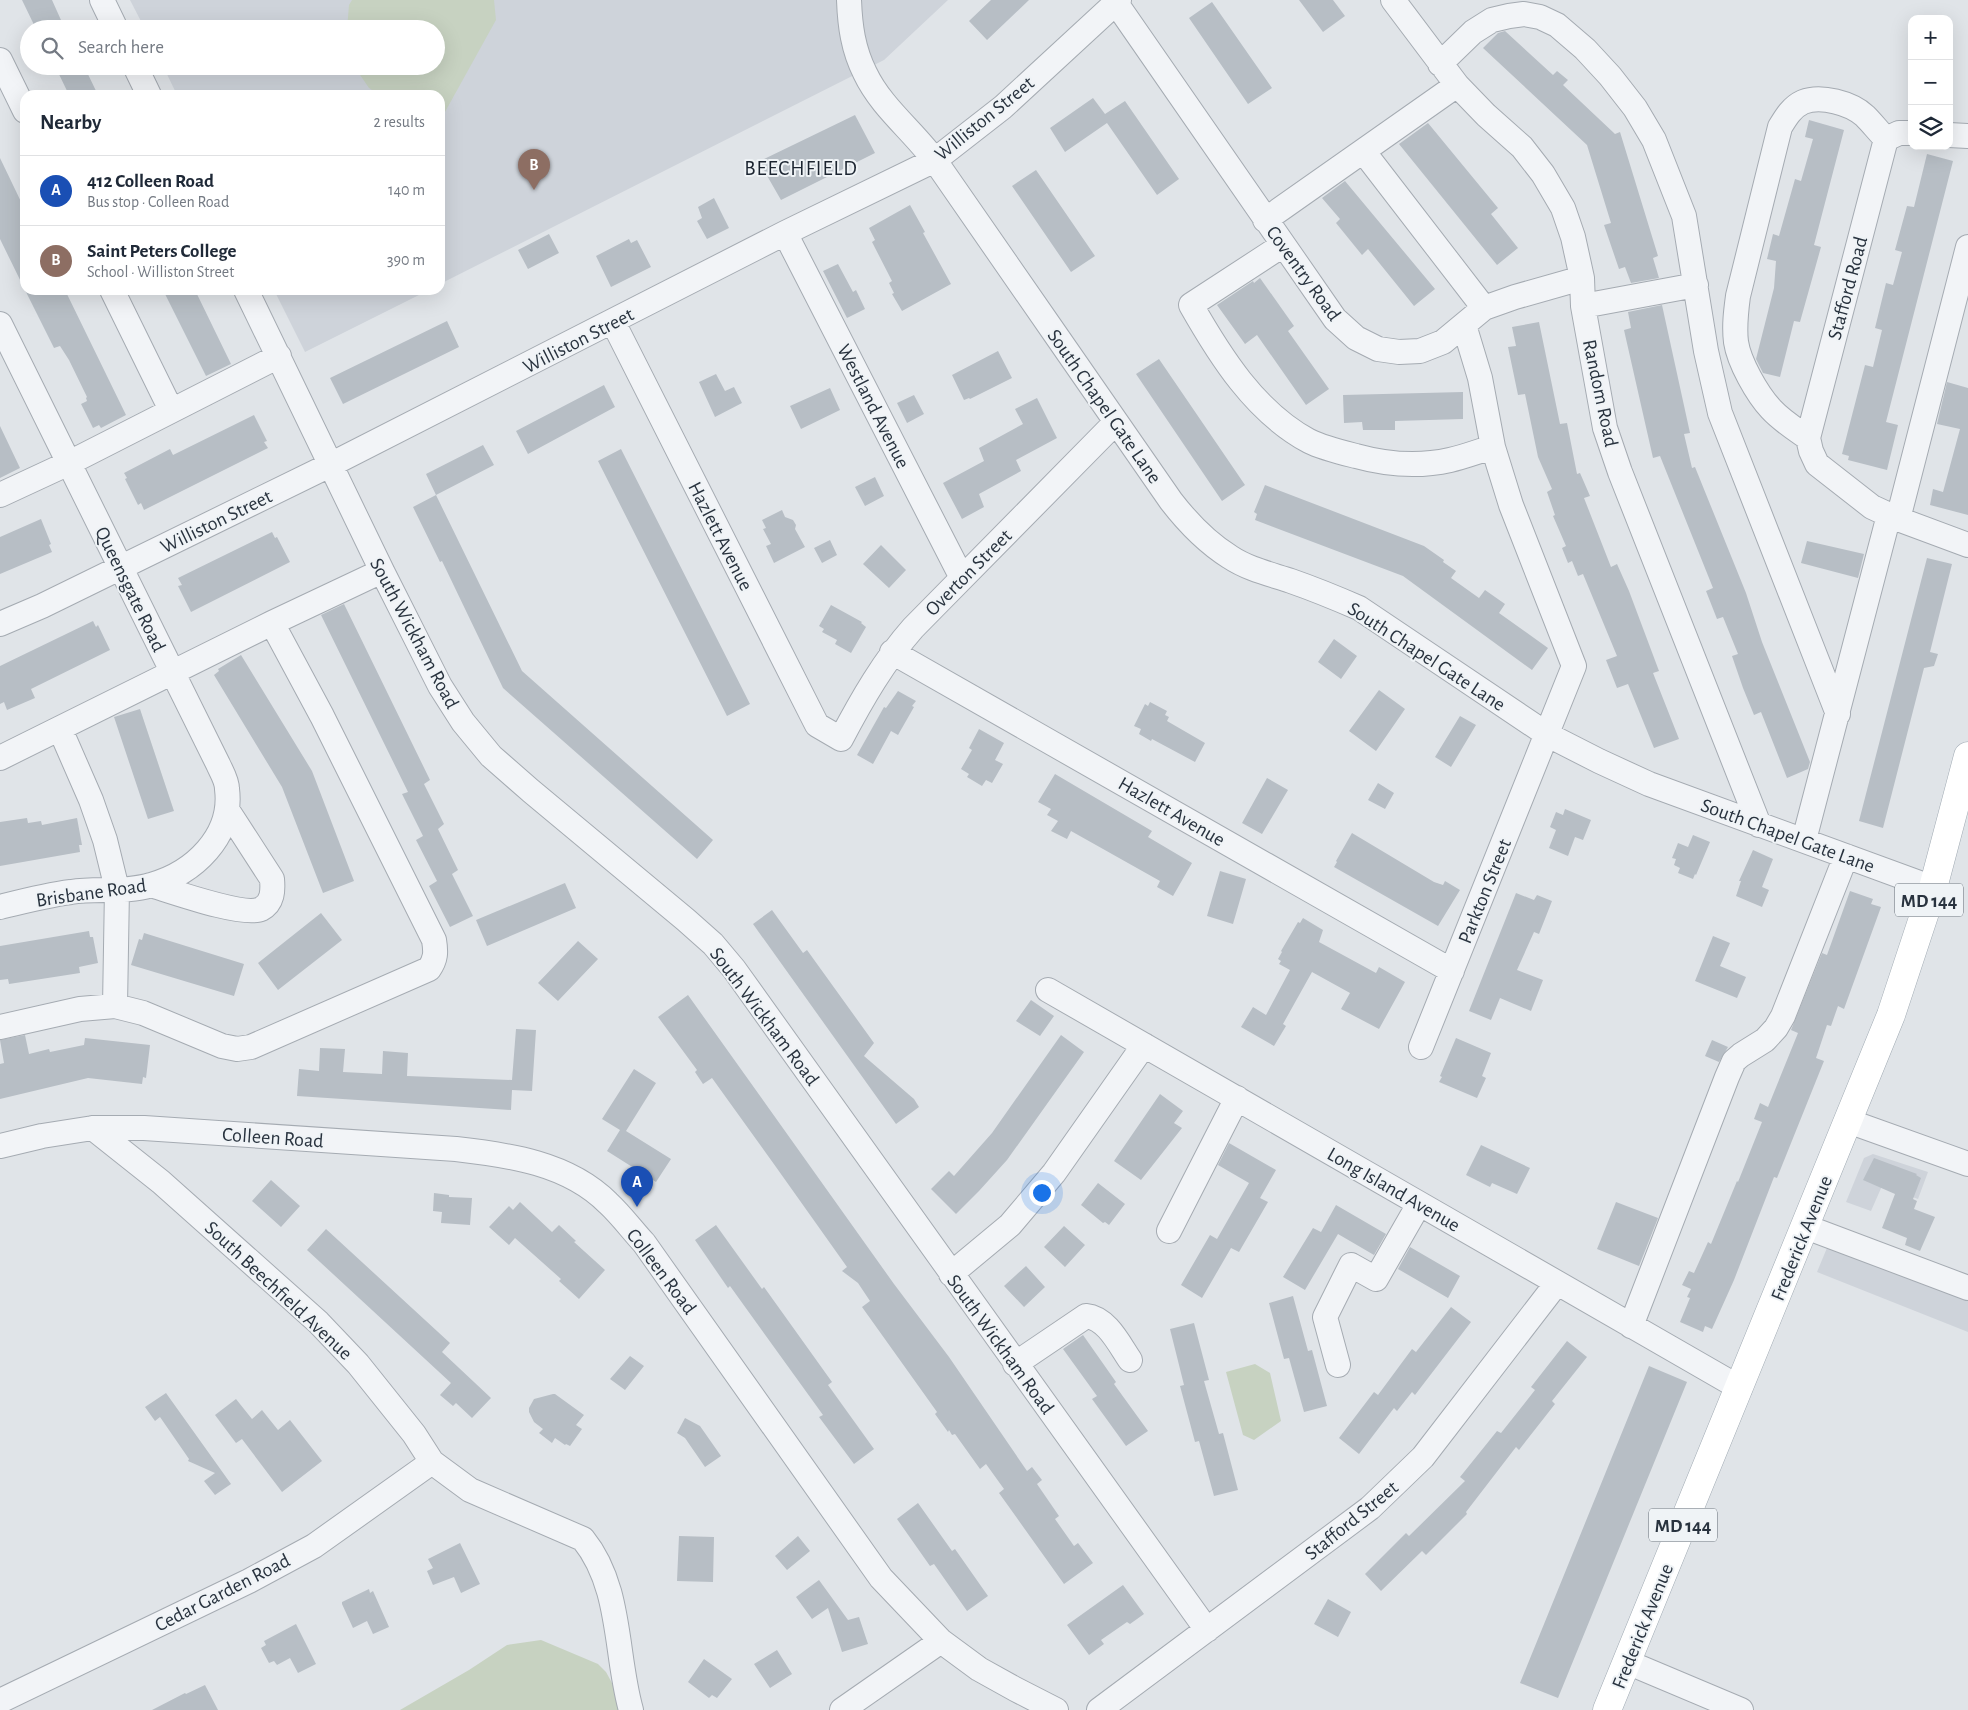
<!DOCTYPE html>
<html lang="en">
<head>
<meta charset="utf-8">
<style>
	body { margin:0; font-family:"Alegreya Sans",sans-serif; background:#f6f6f7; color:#1f2937 }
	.controls { position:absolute; right:15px; top:15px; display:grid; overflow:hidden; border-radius:10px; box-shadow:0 5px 20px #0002 }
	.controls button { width:45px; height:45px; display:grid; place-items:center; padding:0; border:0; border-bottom:1px solid #e0e1e3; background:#fff; color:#1f2937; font:25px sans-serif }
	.you { position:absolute; left:1041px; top:1192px; width:18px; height:18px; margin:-12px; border:4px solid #fff; border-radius:50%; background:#1a73e8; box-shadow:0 0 0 8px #1a73e833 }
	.badge { display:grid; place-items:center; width:32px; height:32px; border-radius:50%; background:#0f766e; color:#fff; font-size:16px; font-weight:700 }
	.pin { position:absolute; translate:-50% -41px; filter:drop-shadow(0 1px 2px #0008) }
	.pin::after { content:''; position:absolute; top:26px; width:18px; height:15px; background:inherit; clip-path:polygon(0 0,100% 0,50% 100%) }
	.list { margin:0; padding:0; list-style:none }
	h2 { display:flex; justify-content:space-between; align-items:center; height:65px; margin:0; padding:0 20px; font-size:21px }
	h2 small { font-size:16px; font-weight:400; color:#747a83 }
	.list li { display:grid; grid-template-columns:32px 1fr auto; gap:15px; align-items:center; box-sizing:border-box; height:70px; padding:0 20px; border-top:1px solid #e0e1e3 }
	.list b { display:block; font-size:19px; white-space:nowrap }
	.list p { margin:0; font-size:16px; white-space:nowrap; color:#747a83 }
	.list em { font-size:16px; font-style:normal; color:#747a83 }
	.icon { flex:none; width:28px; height:28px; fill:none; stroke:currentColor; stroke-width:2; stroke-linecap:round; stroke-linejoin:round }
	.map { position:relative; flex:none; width:1968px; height:1710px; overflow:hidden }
	.search { position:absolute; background:#fff; box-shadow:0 5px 20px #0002; left:20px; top:20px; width:425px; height:55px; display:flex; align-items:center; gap:12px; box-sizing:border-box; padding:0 18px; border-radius:28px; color:#747a83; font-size:19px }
	.panel { position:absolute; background:#fff; box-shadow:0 5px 20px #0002; left:20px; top:90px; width:425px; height:205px; border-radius:15px }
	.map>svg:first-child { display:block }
</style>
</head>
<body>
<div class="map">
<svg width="1968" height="1710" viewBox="0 0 1968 1710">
	<rect width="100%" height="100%" fill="#e0e4e8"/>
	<path fill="#ced3da" d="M130,0h818l-64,60 -444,224v-189h-263l-14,-29h273v-37h-291z
		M274,290h155l-124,62z
		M1873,1154l55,18 -10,27 -36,-13 -11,25 -25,-9 18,-44z
		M1834,1231l134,51v50l-151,-60z"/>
	<path fill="#c7d2c1" d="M352,0h142l2,20 -56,101v-26h-61l-10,-7 -15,-22h82v-37h-89l2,-24z
		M1255,1364l15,9 11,48 -27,19 -11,-5 -17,-63z
		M541,1640l57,24 8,8 6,11 10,27h-222l69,-40 38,-25z"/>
	<path fill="#b7bec5" d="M22,0h30l13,29h-29z
		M991,0h38l-42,40 -18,-19z
		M1299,0h34l12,16 -22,16z
		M1212,2l60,86 -24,16 -59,-86z
		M1505,31l48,44 4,-4 11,9 -5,5 52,49 5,-2 38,124 -5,2 6,20 -28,5 -6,-16 -6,2 -15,-44 7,-2 -24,-78 -104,-97 15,-15z
		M55,66h29l14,29h-29z
		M1093,98l12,16 20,-13 54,78 -22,16 -50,-72 -42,29 -15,-24z
		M855,115l20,38 -94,47 -19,-33 1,-1 -3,-5z
		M1809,120l35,10 -30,115 7,2 -21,75 -6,-1 -14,56 -17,-4 -7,-14 18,-71 2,-27 -9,-2 6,-25 6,2 16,-57 6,2 12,-42 -8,-2z
		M1428,123l70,85 -7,6 27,34 -21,17 -98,-121z
		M1927,154l26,7 -67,261 12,3 -11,45 -39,-10 1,-4 -7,-2 23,-89 8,2 9,-37 -7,-2 11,-45 7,2 9,-33 -7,-2 12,-44 7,1z
		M0,158l25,52v80l-25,-51z
		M1036,170l59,86 -24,16 -59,-86z
		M1345,181l90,108 -21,17 -46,-57 -6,6 -26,-32 4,-4 -18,-21z
		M714,198l15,30 -22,11 -10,-18 5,-3 -4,-11z
		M910,205l15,27 -2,1 28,51 -49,27 -10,-17 2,-1 -5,-10 3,-2 -20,-39 3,-2 -6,-12z
		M549,234l10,19 -31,16 -10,-19z
		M629,239l2,4 6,-3 14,27 -40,20 -15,-31z
		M838,264l15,28 3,-2 9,19 -18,9 -24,-47z
		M1260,278l34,48 -6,5 41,58 -23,16 -49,-70 -12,9 -28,-39 36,-24 1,2z
		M25,290h40l61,125 -25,13 -2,-3 -6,3 -12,-24 6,-3 -1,-3 1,-1 -18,-37 -9,-14 -6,2z
		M163,290h32l36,74 -25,12z
		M1662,305l28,128 -6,1 8,34 3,-1 51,126 16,49 48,120 -2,7 -21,9 -26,-66 -7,3 -11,-27 -11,-32 6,-2 -15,-37 -6,2 -11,-28 7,-3 -53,-132 -7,2 -29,-128 7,-2 -3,-16z
		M447,321l12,26 -116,57 -13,-26z
		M1539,322l21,102 7,-1 10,51 3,-1 10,23 -6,2 27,69 6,-3 12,27 30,80 -6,2 26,66 -25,9 -26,-64 -11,4 -11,-28 11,-4 -34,-82 -5,2 -6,-15 -4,2 -6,-15 4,-2 -13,-30 2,-1 -8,-23 5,-3 -14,-32 -13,-63 -7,1 -10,-48 8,-1 -4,-19z
		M998,351l14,27 -42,21 -1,-1 -5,2 -12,-25z
		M1159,359l86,126 -23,16 -86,-127z
		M716,374l9,17 9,-4 8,16 -27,14 -16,-35z
		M1947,382l21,6v127l-38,-10 3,-16 10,3 17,-63 -23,-5z
		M604,385l11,22 -87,47 -12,-23z
		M830,388l10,22 -39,19 -11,-23z
		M1463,392v27l-68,2v9h-32l-1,-8 -18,1 -1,-28z
		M914,395l10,19 -17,9 -10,-20z
		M1037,398l20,40 -41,22 5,11 -42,23 5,13 -22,12 -19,-36 41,-22 -5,-13 44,-24 -8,-15z
		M254,415l13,26 -3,1 4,6 -124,62 -3,-7 -3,2 -13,-26 2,-1 -3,-5 46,-24 3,6z
		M0,426l20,42 -20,10z
		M483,445l11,20 -58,30 -10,-21z
		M621,449l129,255 -23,12 -129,-255z
		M875,477l9,19 -19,10 -10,-19z
		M1265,485l159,61 20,14 -1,2 13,9 -5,7 28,20 6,-8 20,14 -6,9 49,35 -16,22 -129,-94 -148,-56 2,-6 -3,-2z
		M436,495l86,176 191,169 -16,19 -194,-171 -61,-127 -2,1 -27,-55z
		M782,510l3,7 8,3 3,5 -1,4 10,18 -31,16 -8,-17 5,-2 -8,-15 3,-1 -4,-8z
		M41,519l10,25 -2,1 3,7 -52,22v-37z
		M272,532l3,6 2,-1 13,25 -99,50 -13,-26 4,-1 -4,-7z
		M830,540l7,15 -15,8 -8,-15z
		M1807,541l57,13 -6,24 -57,-15z
		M881,545l25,25 -17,18 -26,-24z
		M1927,558l25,6 -22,88 8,2 -4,12 -10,2 -41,160 -24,-7z
		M344,604l86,176 -6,4 20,40 -6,5 20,41 -6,4 21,42 -23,11 -21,-41 8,-5 -21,-41 7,-4 -21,-42 6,-2 -87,-177z
		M831,605l31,17 -1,1 5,4 -15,26 -16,-9 2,-4 -15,-8 2,-3 -5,-3z
		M93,621l3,6 2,-2 12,25 -79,39 4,9 -28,12 -3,-8 -4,2v-38z
		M1334,639l23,17 -16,23 -23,-17z
		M241,655l71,116 42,110 -31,12 -41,-106 -68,-112 5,-4 -1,-2z
		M1379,690l26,19 -29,42 -27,-20z
		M898,691l18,10 -4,5 2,1 -16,28 -7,-4 -18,33 -16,-9 27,-48 2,1z
		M1150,702l17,9 -2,4 4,2 -2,4 38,22 -10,19 -43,-23 -1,2 -12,-7 2,-5 -7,-3 11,-22 3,2z
		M140,709l34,102 -26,8 -34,-102z
		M1460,716l16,9 -25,42 -16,-10z
		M979,729l25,14 -9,17 8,4 -11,19 -6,-3 -4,6 -15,-9 2,-3 -8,-5 11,-19 -3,-2z
		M1055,774l97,57 -4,6 44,26 -19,33 -16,-9 3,-6 -89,-50 -4,8 -16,-8 7,-10 -11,-6 4,-6 -13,-7z
		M1267,778l21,12 -26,44 -20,-11z
		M1378,783l16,10 -9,16 -17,-9z
		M1565,809l26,11 -8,20 -8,-3 -7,19 -19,-8 7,-18 -6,-3 6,-15 7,3z
		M27,818l1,5 13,-2 1,4 35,-7 5,27h-3l1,7 -80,14v-44z
		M1352,833l82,49 9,3 2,-4 15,9 -22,36 -104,-59 3,-5 -1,-1z
		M1693,835l17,7 -14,33 -1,-1 -2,5 -15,-6 2,-5 -6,-3 2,-6 -4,-1 6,-15 10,4z
		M1753,850l20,9 -11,28 7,3 -7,17 -26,-11 5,-15h-2z
		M1220,871l26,8 -13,45 -26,-8z
		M565,883l11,25 -89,38 -11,-26z
		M1850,891l23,8 -2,5 10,3 -37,102 -6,-3 -7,20 -4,-1 -11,33 8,3 -47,117 -3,-1 -40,103 -22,49 -7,-3 -2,6 -23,-10 10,-24 -3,-1 4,-8 -9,-4 7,-14 5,2 14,-31 3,2 26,-63 1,1 24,-60 -8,-3 6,-16 8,4 30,-74 -7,-3 31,-77 5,2z
		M1516,893l18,7 3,-5 15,6 -13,33 -5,-2 -17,38 26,10 -12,31 -31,-13 -9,22 -22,-9z
		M772,910l31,43 4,-3 67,93 -10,13 50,43 5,8 -23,17 -143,-200z
		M321,913l21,27 -64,50 -20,-27z
		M1303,918l20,12 -4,12 57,31 3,-6 26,15 -26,47 -38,-20 9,-16 -38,-21 -29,52 3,2 -12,20 -33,-19 12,-20 13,8 24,-45 -11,-6 2,-3 -3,-2 4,-7 -1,-1 17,-29 2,1z
		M89,931l1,6h3l5,26 -19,4 1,6 -71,11 -1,-5 -8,1v-34z
		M144,933l100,31 -10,32 -103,-31 8,-26 3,1z
		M1713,936l17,7 -10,23 26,11 -9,21 -42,-17z
		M578,941l20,18 -40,42 -20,-18z
		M688,995l206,289 55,73 78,114 5,-4 10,13 -5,4 22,32 -4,3 19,27 4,-3 15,20 -29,21 -65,-91 5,-4 -18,-25 -6,5 -25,-35 -3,1 -3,-5 -1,2 -13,-18 2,-2 -75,-105 8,-6 -12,-18 -16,-12 5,-4 -71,-100 -64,-89 -9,6 -8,-12 2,-2 -39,-53z
		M1031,1000l23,16 -14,20 -24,-15z
		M516,1029l20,1 -4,61 -20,-1 -1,20 -214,-14 2,-27 20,2 1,-23 25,1 -2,23 39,2 1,-23 25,2 -1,23 105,4z
		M25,1035l4,19 20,-5 1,3 34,-7 1,-7 65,7 -4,33 -3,-1 -1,7 -54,-6 -88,21v-35l4,-1 -4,-23z
		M1061,1035l23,17 -77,108 -28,31 -23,23 -25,-25 18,-18 5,5 38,-43z
		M1456,1038l35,15 -9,23 4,2 -9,20 -38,-16 3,-5 -2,-1z
		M1712,1040l16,7 -9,15 -14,-6z
		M634,1069l22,14 -30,48 45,28 -15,23 -49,-31 13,-21 -18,-11z
		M1160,1094l23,17 -9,12 8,5 -41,52 -27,-19z
		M1229,1143l47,27 -16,28 8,4 -29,50 -8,-4 -29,50 -21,-13 29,-50 7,4 32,-56 -31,-18z
		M1481,1145l49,23 -13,26 -25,-11 -2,4 -24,-12z
		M1874,1158l43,16 -1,1 5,3 -8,21 4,2 -3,8 21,8 -15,34 -15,-6 2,-7 -25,-10 13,-34 -32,-14z
		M271,1180l29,26 -19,21 -29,-26z
		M1098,1183l27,21 -16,21 -4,-3 -2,1 -22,-18z
		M434,1193l15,2v2l23,1 -2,27 -29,-2 1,-11 -9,-1z
		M520,1202l32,30 7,-7 17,16 -2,1 31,28 -26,29 -20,-18 2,-2 -46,-41 -6,7 -20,-18 20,-21 4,4z
		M1616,1202l42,16 -19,48 -42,-17z
		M1336,1205l50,29 -12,21 -36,-21 -33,56 -22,-13 30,-49 8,4z
		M716,1225l46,64 2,-2 68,95 -4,3 46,64 -20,15 -35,-47 4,-2 -93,-129 -2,2 -33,-48z
		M1064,1226l21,19 -20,22 -21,-20z
		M326,1229l124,114 -8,9 49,46 -19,20 -16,-15 -3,3 -13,-11 11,-12 -144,-133z
		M1410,1247l50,29 -12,22 -50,-29z
		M1026,1266l19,21 -21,20 -20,-21z
		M1293,1296l15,55 4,-1 15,56 -23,6 -15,-54 -5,1 -15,-56z
		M1451,1307l20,15 -56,73 -3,-3 -15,19 -3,-3 -35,46 -20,-16 35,-46 4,3 34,-46 4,3z
		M1194,1323l15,57 -5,1 15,53 4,-1 15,57 -24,6 -15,-55 -4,1 -15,-56 4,-1 -14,-56z
		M1083,1335l33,47 -2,2 34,47 -22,15 -34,-47 5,-3 -34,-47z
		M1567,1341l20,16 -35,44 3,3 -36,46 -3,-3 -50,65 1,2 -41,41 -4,-4 -41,40 -16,-17 41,-41 3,3 56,-55 -5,-4 37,-46 4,2 34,-43 -4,-3z
		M630,1356l14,10 -19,24 -15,-11z
		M1649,1366l38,16 -129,316 -38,-15z
		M166,1393l65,91 -16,11 -11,-14 11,-8 -27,-12 1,-2 -29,-42 -5,4 -10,-14z
		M553,1394h2l29,21 -8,10 6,4 -12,17 -4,-2 -1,1 -10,-7 -3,5 -13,-10 4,-4 -9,-7 -5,-10v-4l5,-9z
		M236,1399l16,20 10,-9 16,20 12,-10 32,41 -40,31 -40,-53 -6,4 -21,-28z
		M685,1418l15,8 21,30 -16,11 -20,-29 -8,-5z
		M918,1503l34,48 3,-2 33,47 -21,15 -33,-47 -4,2 -33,-47z
		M679,1536l35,1 -1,45 -36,-1z
		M798,1536l12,15 -23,19 -12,-14z
		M460,1543l20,41 -19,9 -7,-16 -21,8 -6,-14 6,-3 -5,-9z
		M819,1580l29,40 11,-3 9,27 -26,8 -14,-44 -16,11 -16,-22z
		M1123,1585l21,29 -14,10 -3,-2 -26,18 3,4 -15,11 -22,-30z
		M369,1589l1,4 3,-2 16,36 -16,7 -6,-13 -14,7 -11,-24v-2z
		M1328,1599l23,13 -13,25 -24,-13z
		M296,1624l20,40 -18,9 -8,-15 -13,7 -3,-4 -5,2 -8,-15 5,-3 -2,-4z
		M777,1650l15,24 -22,14 -16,-24z
		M704,1659l28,20 -15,19 -5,-3 -3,3 -21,-16z
		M205,1685l13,25h-66l33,-17 1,1z"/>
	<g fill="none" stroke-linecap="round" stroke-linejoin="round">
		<defs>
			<path id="minor" d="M102,0l14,29
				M849,0c1,26 4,49 16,73 17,36 51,60 73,92 78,112 155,224 233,336 17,22 35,41 59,56 18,12 40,17 61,24 23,8 45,17 68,27l189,127 51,26 50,23 284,104
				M1393,0l64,85 29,30 36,32 21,27 20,34 10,29 9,41 1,28 22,122 15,44 139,353
				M1116,3l219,316 21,19 22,11 21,3 21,-1 23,-9 41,-34 31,-11 67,-19
				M0,60l25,51
				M1440,64l33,-32 19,-12 17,-4 15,-2 16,3 17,8 28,24 25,27 25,32 19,32 30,76 22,135 14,62 118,301
				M135,66l14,29
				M1949,135l19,1
				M1886,139l-78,299 3,13 6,13 55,43 26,12 70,26
				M1886,139l13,-6h13
				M1363,151l121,157
				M1265,220l192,-135
				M785,233l177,345
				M1283,245l-92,60c29,51 64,107 118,136 14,7 31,11 47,15 29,8 63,11 94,4 14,-3 29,-9 43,-13
				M112,290l59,120
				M246,290l136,281 58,115 23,36 28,34 40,35 155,129 27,24 21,25 473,661
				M1583,306l113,-21
				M613,322l204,403 24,14c21,-40 43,-78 72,-111l203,-206
				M0,324l218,440c3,7 9,16 9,25 6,47 -33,84 -76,96 -25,8 -54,3 -80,7 -24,3 -47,9 -71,15
				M1808,438c-13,-9 -26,-17 -37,-29 -14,-15 -32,-47 -35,-67 -2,-16 0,-31 2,-46l42,-169c6,-10 12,-20 23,-25 18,-7 48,1 62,14 7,7 14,16 21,23
				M0,495l69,-32 210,-107
				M1898,519l70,-272
				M0,624l42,-18 288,-141 455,-232 150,-73 68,-53 116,-107
				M892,652l560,319
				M60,729l31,71 14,40 12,49 -2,117
				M0,758l272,-135 110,-52
				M1804,840l85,-325
				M151,885c20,6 93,32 110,24 12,-6 12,-19 11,-30l-44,-68
				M1048,990l692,398
				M0,1027l80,-18 35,-3 28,7 79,33 15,3 14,-2 178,-78c7,-10 7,-17 5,-29l-112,-224 -50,-93
				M1421,1047l153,-381 -63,-161 -18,-58 -13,-69 -16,-53
				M1848,1121l120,43
				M93,1128l68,54 157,140 40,42 56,70 18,28 38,28 113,49c39,48 32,115 48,171
				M0,1146l42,-10 51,-8h51l312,21c53,6 112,14 152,54 13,12 24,27 36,40l237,335 60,63 38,28 36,20 41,21
				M1806,1227l162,61
				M1169,1231l68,-133
				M951,1274l59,-49 44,-52 90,-128
				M1631,1326l96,-249 7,-16 7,-6 24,-15 11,-12 7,-12 63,-160
				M1015,1364l71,-48c21,2 33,28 44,44
				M1338,1365l-13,-48 26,-52 25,14 43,-75
				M1627,1662l114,48
				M0,1701l249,-120 65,-35 118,-84
				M842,1710l99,-69
				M1099,1710l271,-202 53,-51 134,-174"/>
			<path id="major" d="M1607,1710l284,-695 42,-127 35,-132"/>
		</defs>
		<use href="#minor" stroke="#a5abb2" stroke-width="26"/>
		<use href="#major" stroke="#a0aab3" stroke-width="29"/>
		<use href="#minor" stroke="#f2f4f7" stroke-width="24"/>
		<use href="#major" stroke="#fff" stroke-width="28"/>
	</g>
	<g text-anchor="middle" stroke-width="4" stroke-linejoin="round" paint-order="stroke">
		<g fill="#eff3f6" stroke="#646d76" stroke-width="1">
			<rect x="1895" y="883.5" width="68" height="33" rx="4"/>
			<rect x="1649" y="1508.5" width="68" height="33" rx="4"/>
		</g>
		<g font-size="19" font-weight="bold" fill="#29333f">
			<text x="1929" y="907">MD 144</text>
			<text x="1683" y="1532">MD 144</text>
		</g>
		<g font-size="20" fill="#29333f" stroke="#eff3f6">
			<text transform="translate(984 118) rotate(-39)" y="7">Williston Street</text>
			<text transform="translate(1304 273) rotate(54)" y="7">Coventry Road</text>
			<text transform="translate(1847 288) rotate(-75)" y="7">Stafford Road</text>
			<text transform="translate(578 340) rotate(-27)" y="7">Williston Street</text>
			<text transform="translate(1601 393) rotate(78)" y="7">Random Road</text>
			<text transform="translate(874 406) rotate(63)" y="7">Westland Avenue</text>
			<text transform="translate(1105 406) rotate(55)" y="7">South Chapel Gate Lane</text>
			<text transform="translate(216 521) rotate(-26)" y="7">Williston Street</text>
			<text transform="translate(721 536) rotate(63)" y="7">Hazlett Avenue</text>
			<text transform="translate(968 572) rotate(-45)" y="7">Overton Street</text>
			<text transform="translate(131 589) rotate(64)" y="7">Queensgate Road</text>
			<text transform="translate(415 633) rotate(62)" y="7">South Wickham Road</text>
			<text transform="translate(1427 656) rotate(33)" y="7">South Chapel Gate Lane</text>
			<text transform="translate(1172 811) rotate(30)" y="7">Hazlett Avenue</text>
			<text transform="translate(1788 835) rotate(20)" y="7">South Chapel Gate Lane</text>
			<text transform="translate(1484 891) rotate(-68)" y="7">Parkton Street</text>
			<text transform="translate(91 892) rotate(-8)" y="7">Brisbane Road</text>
			<text transform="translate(765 1016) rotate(53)" y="7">South Wickham Road</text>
			<text transform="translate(273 1137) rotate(4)" y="7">Colleen Road</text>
			<text transform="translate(1394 1189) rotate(30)" y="7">Long Island Avenue</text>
			<text transform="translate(1801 1238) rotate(-68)" y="7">Frederick Avenue</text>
			<text transform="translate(662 1271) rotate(53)" y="7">Colleen Road</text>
			<text transform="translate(279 1290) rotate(43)" y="7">South Beechfield Avenue</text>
			<text transform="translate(1001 1344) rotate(54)" y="7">South Wickham Road</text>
			<text transform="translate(1351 1520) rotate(-39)" y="7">Stafford Street</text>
			<text transform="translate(222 1592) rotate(-27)" y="7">Cedar Garden Road</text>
			<text transform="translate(1642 1626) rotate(-68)" y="7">Frederick Avenue</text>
		</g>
		<g font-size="21" letter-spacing="1" fill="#1b2430" stroke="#eff3f6">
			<text x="801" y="175">BEECHFIELD</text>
		</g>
	</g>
</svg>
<div class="controls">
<button>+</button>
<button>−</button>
<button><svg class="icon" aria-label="layers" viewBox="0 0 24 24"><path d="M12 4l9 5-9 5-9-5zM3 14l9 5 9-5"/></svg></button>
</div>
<div class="you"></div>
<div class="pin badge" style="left:637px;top:1207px;background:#1a4fb4">A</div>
<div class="pin badge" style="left:534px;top:190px;background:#8d6e63">B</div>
<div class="search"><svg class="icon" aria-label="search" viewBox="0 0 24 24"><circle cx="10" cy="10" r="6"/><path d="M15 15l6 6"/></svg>Search here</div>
<section class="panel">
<h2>Nearby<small>2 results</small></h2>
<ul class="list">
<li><span class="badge" style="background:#1a4fb4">A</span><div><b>412 Colleen Road</b><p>Bus stop · Colleen Road</p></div><em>140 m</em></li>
<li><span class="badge" style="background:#8d6e63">B</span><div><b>Saint Peters College</b><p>School · Williston Street</p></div><em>390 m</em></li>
</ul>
</section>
</div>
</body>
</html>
